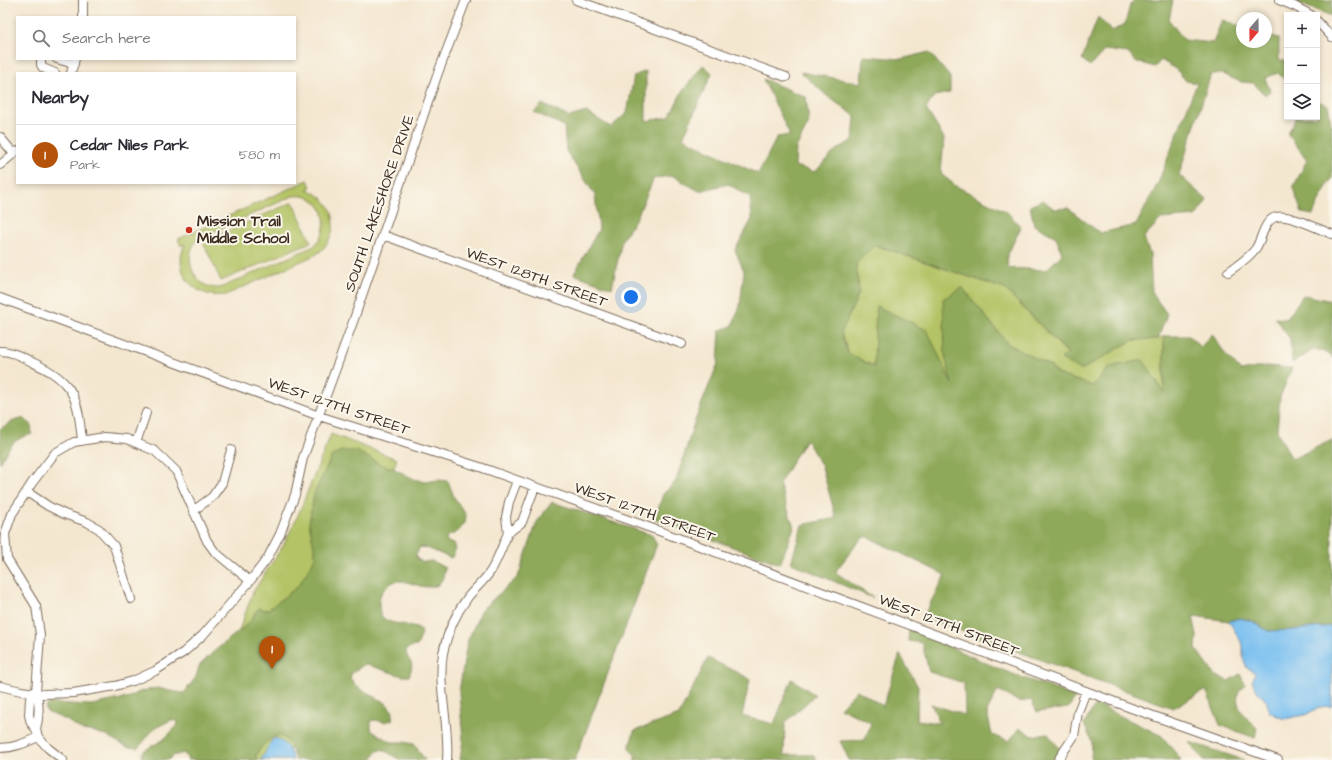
<!DOCTYPE html>
<html lang="en">
<head>
<meta charset="utf-8">
<style>
	body { margin:0; font-family:"Architects Daughter",sans-serif; background:#f2f2f3; color:#2b2b33 }
	.controls { position:absolute; right:12px; top:12px; display:grid; overflow:hidden; border-radius:0px; box-shadow:0 2px 6px #0003 }
	.controls button { width:36px; height:36px; display:grid; place-items:center; padding:0; border:0; border-bottom:1px solid #e1e1e2; background:#fff; color:#2b2b33; font:20px sans-serif }
	.compass { position:absolute; left:1236px; top:12px; width:36px; height:36px; border-radius:50%; background:#fff; box-shadow:0 2px 6px #0003; rotate:200deg }
	.you { position:absolute; left:631px; top:297px; width:14px; height:14px; margin:-10px; border:3px solid #fff; border-radius:50%; background:#1a73e8; box-shadow:0 0 0 6px #1a73e833 }
	.badge { display:grid; place-items:center; width:26px; height:26px; border-radius:50%; background:#b45309; color:#fff; font-size:13px; font-weight:700 }
	.pin { position:absolute; translate:-50% -33px; filter:drop-shadow(0 1px 2px #0008) }
	.pin::after { content:''; position:absolute; top:21px; width:14px; height:12px; background:inherit; clip-path:polygon(0 0,100% 0,50% 100%) }
	.list { margin:0; padding:0; list-style:none }
	h2 { display:flex; justify-content:space-between; align-items:center; height:52px; margin:0; padding:0 16px; font-size:17px }
	h2 small { font-size:13px; font-weight:400; color:#7c7c81 }
	.list li { display:grid; grid-template-columns:26px 1fr auto; gap:12px; align-items:center; box-sizing:border-box; height:60px; padding:0 16px; border-top:1px solid #e1e1e2 }
	.list b { display:block; font-size:15px; white-space:nowrap }
	.list p { margin:0; font-size:13px; white-space:nowrap; color:#7c7c81 }
	.list em { font-size:13px; font-style:normal; color:#7c7c81 }
	.icon { flex:none; width:22px; height:22px; fill:none; stroke:currentColor; stroke-width:2; stroke-linecap:round; stroke-linejoin:round }
	.map { position:relative; flex:none; width:1332px; height:760px; overflow:hidden }
	.search { position:absolute; background:#fff; box-shadow:0 2px 6px #0003; left:16px; top:16px; width:280px; height:44px; display:flex; align-items:center; gap:10px; box-sizing:border-box; padding:0 14px; border-radius:0px; color:#7c7c81; font-size:15px }
	.panel { position:absolute; background:#fff; box-shadow:0 2px 6px #0003; left:16px; top:72px; width:280px; height:112px; border-radius:0px }
	.map>svg:first-child { display:block }
</style>
</head>
<body>
<div class="map">
<svg width="1332" height="760" viewBox="0 0 1332 760">
	<rect width="100%" height="100%" fill="#fbf7ec"/>
	<filter id="ink" filterUnits="userSpaceOnUse"><feTurbulence type="fractalNoise" baseFrequency=".025" numOctaves="2"/><feDisplacementMap in="SourceGraphic" scale="8" xChannelSelector="R" yChannelSelector="G"/><feConvolveMatrix kernelMatrix="1 2 1 2 8 2 1 2 1" color-interpolation-filters="sRGB"/></filter>
	<filter id="wash" filterUnits="userSpaceOnUse"><feTurbulence type="fractalNoise" baseFrequency=".012" numOctaves="4" result="noise"/><feDisplacementMap in="SourceGraphic" scale="16" xChannelSelector="R" yChannelSelector="G"/><feGaussianBlur stdDeviation="0.9" result="paint"/><feColorMatrix in="noise" values="0 0 0 0 0 0 0 0 0 0 0 0 0 0 0 0 0 1.4 0 .05"/><feComposite in="paint" operator="in"/></filter>
	<g filter="url(#wash)">
		<rect width="100%" height="100%" fill="#f4e7d0"/>
		<path fill="#b3c365" stroke="#777642" fill-rule="evenodd" d="M308,180l3,7 -4,2c9,4 17,9 22,17 10,16 2,40 -14,49l-89,40c-30,5 -55,-22 -41,-51l-4,2 -3,-7zM293,196c31,-4 41,30 21,50l-94,42c-26,2 -40,-32 -21,-50z
			M293,202l18,40 -90,39 -18,-39z
			M875,245l130,44 63,65 -7,5 52,-8 20,-11 25,-1 6,-3v58l-55,-27 -16,19 -36,-12 -5,-7 -44,-23 -46,-57 -9,100 -78,-20 -27,-14 -7,-20 18,-40 -3,-29z
			M331,434l66,25 -111,301h-94l61,-168 31,-48 14,-29z"/>
		<path fill="#8ea95a" stroke="#646a3c" d="M1135,0h38l-4,20 15,20 29,3 9,-23 20,7v15h24v-8l13,4v22l8,1v21l-9,-9 -13,5 5,13 -5,4 -12,-12 -12,-1 -18,-8h-12l-32,101 28,25 -11,16 -35,3 -17,18 6,18 2,38 15,21 -9,25 -25,1 -52,30 -20,-11 7,-6 -63,-64 -130,-44 -19,19 3,29 -18,40 7,20 26,14 2,-61 51,24 25,54 -7,-28 -2,-57 19,-12 46,57 44,23 5,7 36,12 16,-19 34,-7 21,33v-57h25l12,11 11,-13 14,21 15,16 25,-5 26,2 -12,29 -3,34 15,28 40,-19v183l-2,3 -36,4 -26,1 -16,-10 -12,-3 -11,3 -36,-5 4,20 -1,13 19,26 13,6 12,-7 5,10c-2,3 -7,7 -7,11 -3,13 10,25 19,33l-2,10 -35,-13 -14,-35 -33,18 -250,-91 22,-42 -79,-39 -7,5 -24,31 38,26 -82,-35 11,-38 34,-7 -14,-51 -16,-28 -27,45 15,43 -14,37 -125,-45 8,-25 13,-13 18,-58 24,-60 2,-33 12,-4 8,-20 4,-35 -9,-21 17,-31 -2,-22 -22,-13 -29,7 -26,-15 -19,2 -17,39 -15,23 -10,48 -38,-14 25,-45 -4,-34 -29,-44 -2,-25 -30,-14 8,-8 27,13 17,-5 25,15 16,-14 7,-37 12,-5v50l23,-4 13,-25 21,-27 9,8 -29,65 75,36 19,-37 13,-2 -27,-56 43,18 3,26 -13,25 -1,18 20,6 20,-21 18,-11 2,-24 -28,-20 -26,-24 60,11 2,-27 38,3 28,-7 21,25v16l-16,3 -8,13 18,29 -3,36 15,12 51,26 14,15 -14,29 1,12 38,2 16,-16 -6,-17 -22,-12 -4,-19 13,-6 11,9 14,-1 32,25 36,-8 22,-42 39,-100 -11,-2 -9,-11 -16,-10 -6,7 -20,-6 -7,-8 -23,-3 -15,16 -8,-7 16,-42 14,14 13,-7 5,-19z
			M1289,0h43v16z
			M1317,101l11,4 4,25v48l-11,19 -8,18 -11,-2 -9,-25 14,-28 -19,-26 8,-17h21z
			M1303,295l29,6v57v-3l-17,-6 -23,14 -2,-24 -15,-21 12,1z
			M22,418l9,6 1,10c-19,5 -23,13 -32,29v-34l11,-7z
			M341,451h15l26,14 11,3 21,11 11,3 14,-2 9,1 6,16 12,18 -1,8 -9,10 -9,3 -1,3 3,4 6,1 -1,12 -4,2 -23,-10 -7,-1 -4,8 1,4 6,3 9,-1 13,7 -2,10 -5,7c-18,7 -31,-8 -45,-3 -2,1 -5,4 -7,6 -5,3 -7,10 -7,16 0,19 12,18 27,21 5,1 10,3 15,5l1,4 -5,12 -7,1 -4,3c1,14 10,8 3,26h-7l-37,-12 -13,9 -2,5 7,9 29,16 7,9 -1,8 -8,2 -9,-2 -4,1v6l1,4 19,11h13l10,2 11,16h-25l-18,-11 -6,3 -4,8h-77c-7,-32 -23,-30 -39,-5l1,5h-69l-4,-7 -12,3 -4,4h-26v-6l3,-4 18,-10 14,-14 1,-5 -7,-1 -16,8 -17,20 -11,-1 -18,-10 -14,-5 -13,-2 -16,-10 -19,-8 -2,-3 1,-3 5,-3 41,2 38,-8 9,-5 19,-4 12,3 14,2 12,-16 3,-11 13,-13 32,-26 8,-8 3,-7 4,-4 5,2 5,-1 29,-23 13,-20 4,-9v-6l-6,-28 5,-29 18,-38z
			M552,502l100,33 5,9 -82,216h-115l3,-20 -4,-48 8,-50 15,-33 36,-32 19,-55z
			M909,629l93,41 74,27 -8,11 -31,4 -6,-12 -12,2 -21,-12 -11,22 5,23 17,6 11,-13 12,8 15,-3 14,17 -7,10h-205l-9,-19 25,-1 6,-17 -31,-15 17,-18 26,16 17,-52 18,33 -1,33 23,3 -9,-19 34,11 -1,-32 -35,-11 -7,-29 -14,-2z
			M708,658l42,21 -8,37 32,8 18,-45 23,16 -30,28 -1,32h30l3,5h-183l2,-4 -7,-7 5,-18 45,-16z
			M1096,704l66,32 19,24h-84l-6,-2 1,-16 -8,-18z
			M1189,742l55,18h-40z"/>
		<path fill="#79bff0" stroke="#5a7487" d="M1240,618l12,3 16,10 26,-1 38,-4v80l-12,1 -15,8 -21,4 -15,-7 -2,-10 -9,-10 -6,-10 3,-9 -8,-5 -4,-10v-13l-14,-24z
			M275,738c10,3 16,13 18,22h-32l11,-20z"/>
	</g>
	<g filter="url(#ink)">
		<g fill="none" stroke-linecap="round" stroke-linejoin="round">
			<defs>
				<path id="minor" d="M576,0l210,77
					M1279,0l15,6 17,9
					M83,17v-17
					M1317,21l15,16
					M41,59v6l2,3 12,5
					M57,59l17,5
					M71,73l4,-14
					M0,137l14,17
					M0,165l17,-14
					M383,235l299,109
					M1228,272c10,-7 21,-14 28,-24 6,-9 8,-28 20,-31 14,-3 42,12 56,17
					M0,298l319,118 161,51 182,65 469,176 147,52
					M0,351c10,-1 23,6 32,11 12,6 25,12 34,23 13,14 14,38 16,56
					M136,443l10,-30
					M517,481l-8,21 -3,15 2,16 14,-11 13,-35
					M27,492l21,14 16,8 23,8 12,7 15,17 17,53
					M193,511l19,-14 10,-14 9,-33
					M0,686l21,5 23,3 29,-1 42,-7 18,-5 22,-10 29,-19 19,-17 47,-54 17,-22 13,-25 15,-39 8,-37 50,-136 85,-249 28,-73
					M36,693l-6,6 -1,16 2,8 5,6 2,8 10,11 15,12
					M36,729c3,-11 4,-26 0,-36l4,-58 -4,-29 -29,-47 -2,-25 7,-20 20,-31 23,-30 19,-11 31,-5 22,2 28,12 21,20 31,70 8,11 35,29
					M0,748c14,0 25,-5 38,-11
					M447,760c3,-36 -10,-71 -4,-107 4,-19 13,-40 25,-56 8,-10 19,-18 25,-30 6,-11 10,-23 15,-34
					M1058,760l16,-24 4,-24 8,-21"/>
			</defs>
			<use href="#minor" stroke="#7c6c5c" stroke-width="10"/>
			<use href="#minor" stroke="#fff" stroke-width="8"/>
		</g>
	</g>
	<circle fill="#c8321e" stroke="#fbf7ec" stroke-width="1.5" cx="189" cy="230" r="4"/>
	<g text-anchor="middle" stroke-width="4" stroke-linejoin="round" paint-order="stroke">
		<g font-size="15" fill="#3b2a1e" stroke="#fbf7ec">
			<text transform="translate(379 203) rotate(-71)" y="5">SOUTH LAKESHORE DRIVE</text>
			<text transform="translate(537 277) rotate(20)" y="5">WEST 128TH STREET</text>
			<text transform="translate(339 406) rotate(19)" y="5">WEST 127TH STREET</text>
			<text transform="translate(645 512) rotate(20)" y="5">WEST 127TH STREET</text>
			<text transform="translate(949 625) rotate(21)" y="5">WEST 127TH STREET</text>
		</g>
		<g font-size="15" font-weight="bold" fill="#3b2a1e" stroke="#fbf7ec" text-anchor="start">
			<text x="197" y="226">Mission Trail<tspan x="197" dy="17">Middle School</tspan></text>
		</g>
	</g>
</svg>
<div class="controls">
<button>+</button>
<button>−</button>
<button><svg class="icon" aria-label="layers" viewBox="0 0 24 24"><path d="M12 4l9 5-9 5-9-5zM3 14l9 5 9-5"/></svg></button>
</div>
<svg class="compass" viewBox="-18 -18 36 36"><path d="M0-13l5 13h-10z" fill="#e53935"/><path d="M0 13l5-13h-10z" fill="#7c7c81"/></svg>
<div class="you"></div>
<div class="pin badge" style="left:272px;top:669px">1</div>
<div class="search"><svg class="icon" aria-label="search" viewBox="0 0 24 24"><circle cx="10" cy="10" r="6"/><path d="M15 15l6 6"/></svg>Search here</div>
<section class="panel">
<h2>Nearby<small></small></h2>
<ul class="list">
<li><span class="badge">1</span><div><b>Cedar Niles Park</b><p>Park</p></div><em>580 m</em></li>
</ul>
</section>
</div>
</body>
</html>
